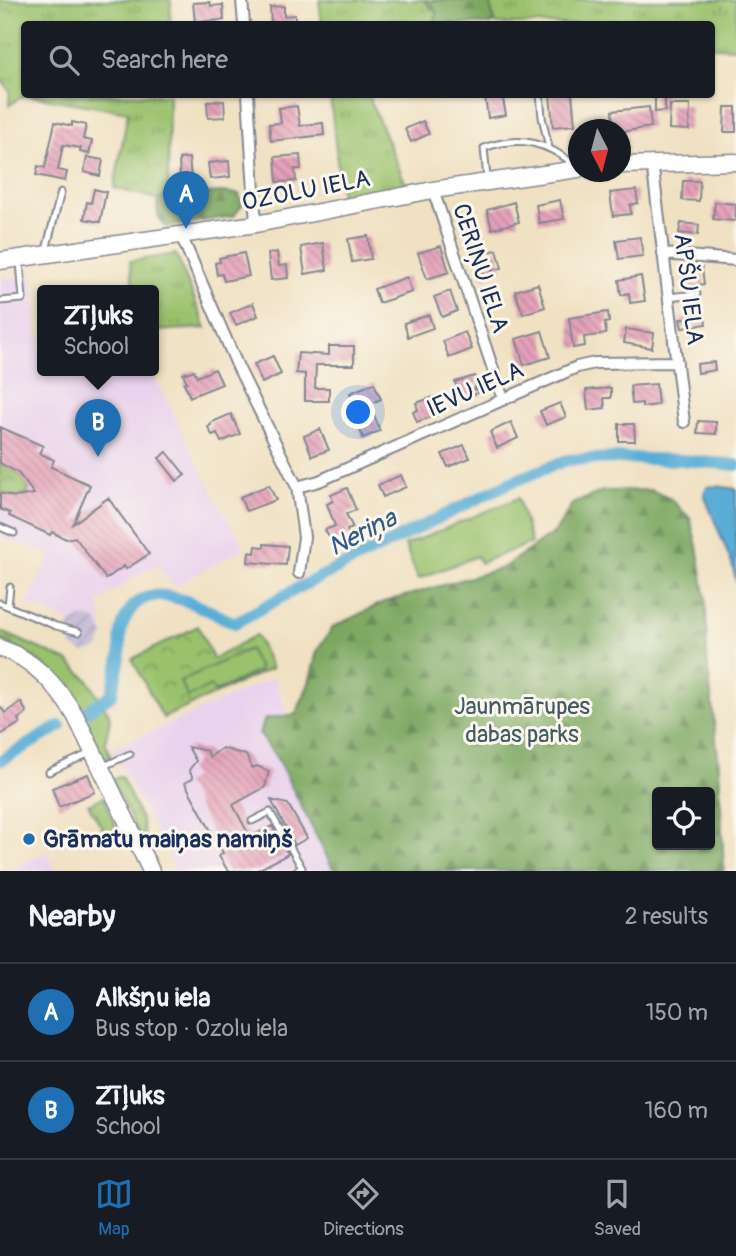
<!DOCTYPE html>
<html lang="en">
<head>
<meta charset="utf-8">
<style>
	body { margin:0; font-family:Pangolin,sans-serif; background:#242831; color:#f1f3f6 }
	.controls { position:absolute; right:21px; bottom:21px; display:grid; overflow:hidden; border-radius:7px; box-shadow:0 2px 5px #0004 }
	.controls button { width:63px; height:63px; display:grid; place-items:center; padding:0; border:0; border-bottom:2px solid #363941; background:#171b24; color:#f1f3f6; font:35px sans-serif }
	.compass { position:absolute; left:568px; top:119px; width:63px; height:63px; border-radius:50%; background:#171b24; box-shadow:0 2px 5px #0004; rotate:174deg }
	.you { position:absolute; left:359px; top:413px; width:24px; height:24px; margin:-18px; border:5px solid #fff; border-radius:50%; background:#1a73e8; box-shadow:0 0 0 10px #1a73e833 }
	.badge { display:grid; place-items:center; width:46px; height:46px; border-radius:50%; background:#1f6fb2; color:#fff; font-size:23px; font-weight:700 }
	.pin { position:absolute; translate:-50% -58px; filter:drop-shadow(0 2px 4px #0008) }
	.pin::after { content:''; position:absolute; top:37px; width:24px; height:21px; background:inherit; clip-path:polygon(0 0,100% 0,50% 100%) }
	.popup { position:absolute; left:37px; top:285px; width:122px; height:91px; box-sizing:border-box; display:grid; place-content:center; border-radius:7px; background:#171b24; filter:drop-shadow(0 2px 5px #0005); font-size:23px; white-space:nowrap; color:#9ea1a6 }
	.popup b { font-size:26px; color:#f1f3f6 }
	.popup::after { content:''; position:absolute; left:50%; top:100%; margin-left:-14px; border:14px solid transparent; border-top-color:#171b24 }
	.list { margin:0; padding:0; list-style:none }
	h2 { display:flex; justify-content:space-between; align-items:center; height:91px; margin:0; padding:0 28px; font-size:30px }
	h2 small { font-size:23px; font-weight:400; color:#9ea1a6 }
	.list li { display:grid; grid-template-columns:46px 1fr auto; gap:21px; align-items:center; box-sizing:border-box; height:98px; padding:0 28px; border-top:2px solid #363941 }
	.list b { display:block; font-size:26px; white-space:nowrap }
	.list p { margin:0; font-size:23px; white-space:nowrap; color:#9ea1a6 }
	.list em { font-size:23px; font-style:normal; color:#9ea1a6 }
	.icon { flex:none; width:38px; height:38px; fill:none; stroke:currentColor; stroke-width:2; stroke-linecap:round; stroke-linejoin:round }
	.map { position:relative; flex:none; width:736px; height:871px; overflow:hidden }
	.search { position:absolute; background:#171b24; box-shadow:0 2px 5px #0004; left:21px; right:21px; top:21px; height:77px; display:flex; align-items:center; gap:18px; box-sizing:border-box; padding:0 24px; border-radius:7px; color:#9ea1a6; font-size:26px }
	.sheet { height:287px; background:#171b24 }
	nav { display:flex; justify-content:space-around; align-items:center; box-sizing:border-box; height:98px; border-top:2px solid #363941; background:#171b24; font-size:19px; color:#9ea1a6 }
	nav a { display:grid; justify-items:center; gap:4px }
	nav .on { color:#1f6fb2 }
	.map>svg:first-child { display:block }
</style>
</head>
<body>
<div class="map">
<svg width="736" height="871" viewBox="0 0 736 871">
	<defs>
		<pattern id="industrial-furrows" width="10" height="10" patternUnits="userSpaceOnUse" patternTransform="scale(1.75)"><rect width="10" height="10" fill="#c9bfd7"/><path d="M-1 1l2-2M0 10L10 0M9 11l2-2" fill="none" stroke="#aca4bb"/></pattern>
		<pattern id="grass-tufts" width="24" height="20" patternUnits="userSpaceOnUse" patternTransform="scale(1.75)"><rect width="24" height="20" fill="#9ac16c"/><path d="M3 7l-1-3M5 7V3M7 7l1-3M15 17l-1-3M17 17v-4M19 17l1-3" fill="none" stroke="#7d9d5c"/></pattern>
		<pattern id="forest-firs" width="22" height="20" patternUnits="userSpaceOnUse" patternTransform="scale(1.75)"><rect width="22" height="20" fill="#7ba760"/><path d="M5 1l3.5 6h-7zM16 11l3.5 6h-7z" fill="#648852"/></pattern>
		<pattern id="park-crowns" width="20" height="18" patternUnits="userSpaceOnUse" patternTransform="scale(1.75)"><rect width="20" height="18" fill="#9ac16c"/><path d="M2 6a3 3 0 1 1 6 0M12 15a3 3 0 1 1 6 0" fill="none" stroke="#7d9d5c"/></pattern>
		<pattern id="building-back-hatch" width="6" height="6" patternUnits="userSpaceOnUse" patternTransform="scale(1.75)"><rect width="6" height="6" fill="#e5a1b9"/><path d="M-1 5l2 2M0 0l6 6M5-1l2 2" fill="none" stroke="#b9849a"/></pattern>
	</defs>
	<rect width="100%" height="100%" fill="#fbf7ec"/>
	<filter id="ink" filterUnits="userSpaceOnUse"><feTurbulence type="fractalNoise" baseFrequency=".0143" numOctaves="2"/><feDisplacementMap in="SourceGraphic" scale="14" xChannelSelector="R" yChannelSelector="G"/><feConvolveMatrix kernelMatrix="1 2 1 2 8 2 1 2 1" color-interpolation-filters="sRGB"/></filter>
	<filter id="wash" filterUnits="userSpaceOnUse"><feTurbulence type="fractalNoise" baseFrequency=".00686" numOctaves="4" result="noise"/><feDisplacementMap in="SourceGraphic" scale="28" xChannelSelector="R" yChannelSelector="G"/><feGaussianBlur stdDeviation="1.57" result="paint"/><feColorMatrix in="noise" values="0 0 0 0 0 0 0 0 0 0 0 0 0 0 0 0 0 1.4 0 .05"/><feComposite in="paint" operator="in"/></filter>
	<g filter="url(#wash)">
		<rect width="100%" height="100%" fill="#f0e1c3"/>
		<path fill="#e9d2ed" d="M34,276l4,61 4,1v33h110l63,126 30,51 -71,39 -17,-23 -24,14 -34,24 5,33 -2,-5 -18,-13 -13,6 -44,-19 24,-49 -51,-18v-258z
			M275,677l60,194h-158l-65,-122z
			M47,852l9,19h-46z"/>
		<path fill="url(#industrial-furrows)" d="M84,617l12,3 8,15 -6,14 -14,4 -11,-6 -7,-11 5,-13z"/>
		<path fill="url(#grass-tufts)" stroke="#5a7865" stroke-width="2" d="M0,0h171l-1,24h-146v70l145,1 -1,107 -54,-14 14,-76 -103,-17 -16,10 1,-14 -10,-12z
			M319,0h105l13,13 -3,11h-112z
			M489,0h247v48l-24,-1v-23h-217z
			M330,95h38l39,92 -66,10z
			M176,254l30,74 -52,3v-40h-20l-4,-30z
			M0,631l68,30 20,19 21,34 1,7 -5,21 6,16 -8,1c-26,-58 -41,-94 -103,-119z
			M121,776l21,45 4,22 10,20 -3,2 -41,-85z
			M104,797l12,30 3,14 -10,-2 -21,-35z"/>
		<path fill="url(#forest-firs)" stroke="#4b6b5f" stroke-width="2" fill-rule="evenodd" d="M424,0h65l6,24h-61l3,-11z
			M221,192l18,2 3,11 -8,11 -69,11 -7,-12 -1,-13 6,-5z
			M651,490l20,9 19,19 7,28 9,54 1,58 12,108 5,105h-390l-56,-111 -19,-27 6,-14 31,-5 13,-31 8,-32 16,-24 51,-25 118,-34 54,-37 16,-27 31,-13zM657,792h53v53h-53z"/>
		<path fill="url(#park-crowns)" stroke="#5a7865" stroke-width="2" d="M0,463l18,10 11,14 -1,7 -13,3 -15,-5z
			M198,626l15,33 43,-24 16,33 -109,50 -31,-59z"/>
		<path fill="#9ac16c" stroke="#5a7865" stroke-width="2" d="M518,498l13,45 -51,20 -3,-7 -59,23 -13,-34z
			M249,649l11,21 -45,22 -4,-6 -23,11 -8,-16z"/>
		<path fill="#5aadd6" stroke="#3a6e9a" stroke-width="2" d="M717,486l19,3v93l-4,-18 -27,-67v-6l2,-4z"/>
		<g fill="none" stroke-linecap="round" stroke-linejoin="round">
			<path stroke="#5aadd6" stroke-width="3.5" d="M708,462v4"/>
			<path stroke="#5aadd6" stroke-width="12" d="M88,711l24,-17c2,-12 6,-25 8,-38 1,-10 -1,-23 3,-32 20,-55 77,-16 112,-1l63,-35 211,-105 58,-23 51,-2 64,2 54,5
				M0,761l60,-35"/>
		</g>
		<g id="blocks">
			<path fill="url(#building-back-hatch)" d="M210,2l1,4 12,-1 1,15 -29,2 -2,-19z
				M284,6v10l11,-1v9h-24l-1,-17z
				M502,94l4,21 -18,3 -3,-21z
				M550,94h22l3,31 -22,2z
				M655,94h10v17l-10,1z
				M224,101l1,16 -17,1 -1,-16z
				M670,105h20l-1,25 -20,-1z
				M297,106l3,20 23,-3 1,12 -53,6 -2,-17 12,-1 -2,-15z
				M649,107l2,20 -31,5v-2h-6l-2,-19z
				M725,107h11v25h-12z
				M423,121l6,13 -18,8 -6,-13z
				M55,122l17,4v-4l14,3 -3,14 9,2 -3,13 -9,-2 1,-4 -18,-3 -5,25 9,2 -2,9 -29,-6 2,-9 7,2z
				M300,155l1,14h-6l1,12 -19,1 -2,-25z
				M87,157l16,3 -3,16 -16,-4z
				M189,158l2,20 -11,1 -1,-20z
				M229,161l1,16 -20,2 -2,-16z
				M683,181h17l-1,20 -17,-1z
				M94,189l12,3 -6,30 -16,-3 3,-17 4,1z
				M636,190l2,13 -8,2 1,9 -18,2 -3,-23z
				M560,200l4,19 -25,4 -3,-18z
				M514,202l5,20 -27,7 -5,-19z
				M715,202l21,2 -1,17 -22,-2z
				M681,223l18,2 -1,10 -19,-2z
				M368,236l3,23 -19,3 -4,-23z
				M640,237l3,19 -24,3 -3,-19z
				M323,243l4,27 -22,4 -4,-27z
				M441,246l8,26 -22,7 -9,-26z
				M497,250l5,18 -10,2 1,5 -10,3 -5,-18 7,-2 -2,-5z
				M277,252l2,14 8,-1 1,13 -17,2 -3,-26z
				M244,253l5,23 -25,5 -2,-7 -5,1 -2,-12 5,-1 -1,-4z
				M702,268l2,16 -18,2 -2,-15z
				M641,276l4,25 -15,2 -1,-10 -8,2 -2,-15z
				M407,277l5,15 -33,11 -5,-14z
				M538,284l7,23 -22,7 -8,-23z
				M450,291l7,20 -15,6 -8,-20z
				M253,303l5,13 -22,9 -6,-12z
				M608,312l1,10 -4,1 1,11 -22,3 1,9 -12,2 -4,-30z
				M429,315l4,13 -25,9 -4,-14z
				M705,315l1,9 -24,4 -2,-9z
				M626,329l28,4 -2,15 -28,-5z
				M542,331l8,26 -26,8 -8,-26z
				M465,332l7,17 -23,9 -6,-17z
				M329,346h25v19h-38l-1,23h14v13h-24v-27l-9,-1 2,-20 31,2z
				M273,356l8,18 -19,9 -8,-19z
				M714,362l1,8 -17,3 -1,-9z
				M215,369l7,15 -32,13 -6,-14 3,-1 -4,-8 11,-4 3,7z
				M475,376l3,6 -4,7 7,3 -21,7 -5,-17z
				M374,383l7,16 -11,5 10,27 -17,7 -6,-18 4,-2 -11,-25z
				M656,384l2,21 -16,2v-4l-10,1 -2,-18z
				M611,388v10h-7l1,10 -17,2 -2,-20z
				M437,396l6,17 -26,9 -4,-10 5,-2 -2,-7z
				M560,403l6,14 -20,8 -6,-14z
				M231,414l9,20 -19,8 -4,-9 -5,2 -4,-8 3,-2 -1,-2z
				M698,421l18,1v12l-19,-1z
				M511,422l7,16 -21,10 -7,-16z
				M619,424h15l1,17h-16z
				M0,427l43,19 -4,7 15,7 -3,7 39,18 -17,39 35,-26 41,56 -23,15 -2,-3 -18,13 -31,-42 -9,2 -14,-7 -2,3 -41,-19 1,-3 -10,-4v-16l15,4 19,-3 -16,-21 -18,-10z
				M320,429l9,21 -17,6 -8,-20z
				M464,445l6,13 -22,9 -6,-13z
				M167,452l18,23 -8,6 -18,-23z
				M401,475l5,12 -23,10 -5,-12z
				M269,485l7,15 -30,11 -6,-14z
				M347,488l9,22 -10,4 7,14 -6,2 2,6 -16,8 -8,-14 10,-4 -8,-22 6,-3 -2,-6z
				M264,544l24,2 -2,19 -38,-3 1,-10 6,1 1,-7 8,1z
				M21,702l6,11 -9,6 2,4 -20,12v-29l5,7z
				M188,747l19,4 3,6 12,-9 24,7 6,13 5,-2 12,5 -4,16 -32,18 17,32 22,-11 16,28 -32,17h-28l-9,-15 4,-3 -38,-70 8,-5 -4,-8 7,-9z
				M88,774l7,18 -36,15 -7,-19z
				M271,800l17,4 19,34 -12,7z"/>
		</g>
	</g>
	<g filter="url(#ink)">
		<use href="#blocks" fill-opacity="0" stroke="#868890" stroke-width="2"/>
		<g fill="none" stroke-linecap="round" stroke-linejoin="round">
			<defs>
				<path id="service" d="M540,94l2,23 7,31
					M487,178l-3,-30c36,-13 63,-6 92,18
					M46,250l15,-58
					M668,297l29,-3
					M0,301l23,-2 -3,-37
					M479,387l16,-8
					M0,527l14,6
					M0,603l56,23 23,6
					M8,606l2,-19
					M102,767l28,-13
					M49,772l41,-19
					M252,821l18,-9 32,56 -6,3"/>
				<path id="minor" d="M242,0l2,24
					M248,94l8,130
					M652,162l32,260
					M433,190l70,209
					M181,235l57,132 59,120 7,50 -5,36
					M663,254l73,6
					M297,487l22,-6 258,-114 18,-4 82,-1"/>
				<path id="secondary" d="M620,165l116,-3
					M0,261l256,-37 177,-34 145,-21
					M0,648c34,11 56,37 75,67l76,156"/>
			</defs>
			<use href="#service" stroke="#868890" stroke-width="9"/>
			<use href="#minor" stroke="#868890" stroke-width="14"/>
			<use href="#secondary" stroke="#868890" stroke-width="19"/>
			<use href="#service" stroke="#fff" stroke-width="5"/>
			<use href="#minor" stroke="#fff" stroke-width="10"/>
			<use href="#secondary" stroke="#fff" stroke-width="16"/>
		</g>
	</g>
	<circle fill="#1f6fb2" stroke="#fbf7ec" stroke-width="2.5" cx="29" cy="839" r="7"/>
	<g text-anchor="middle" stroke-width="6" stroke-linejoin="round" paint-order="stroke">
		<g font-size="24" fill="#1b2f5e" stroke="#fbf7ec">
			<text transform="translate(306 190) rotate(-11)" y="8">OZOLU IELA</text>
			<text transform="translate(481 268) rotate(72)" y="8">CERIŅU IELA</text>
			<text transform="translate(689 289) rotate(83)" y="8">APŠU IELA</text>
			<text transform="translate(475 389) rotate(-24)" y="8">IEVU IELA</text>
		</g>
		<g font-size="24" fill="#415b62" stroke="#fbf7ec">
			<text x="522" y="714">Jaunmārupes<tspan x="522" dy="28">dabas parks</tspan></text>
		</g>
		<g font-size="24" font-weight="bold" fill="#1b2f5e" stroke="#fbf7ec" text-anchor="start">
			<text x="43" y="847">Grāmatu maiņas namiņš</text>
		</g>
		<g font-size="26" font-style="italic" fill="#315b88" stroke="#fbf7ec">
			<text transform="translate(362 532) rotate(-27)" y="9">Neriņa</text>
		</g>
	</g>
</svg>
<div class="controls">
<button><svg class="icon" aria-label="locate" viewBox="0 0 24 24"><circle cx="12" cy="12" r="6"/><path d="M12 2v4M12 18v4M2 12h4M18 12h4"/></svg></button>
</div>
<svg class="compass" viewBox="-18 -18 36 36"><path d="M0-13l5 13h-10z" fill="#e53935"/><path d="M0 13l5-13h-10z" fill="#9ea1a6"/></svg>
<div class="you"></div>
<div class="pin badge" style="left:186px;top:229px">A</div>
<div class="pin badge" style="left:98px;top:457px">B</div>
<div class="popup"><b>Zīļuks</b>School</div>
<div class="search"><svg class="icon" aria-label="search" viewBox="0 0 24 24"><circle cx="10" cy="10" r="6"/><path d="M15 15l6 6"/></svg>Search here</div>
</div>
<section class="sheet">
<h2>Nearby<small>2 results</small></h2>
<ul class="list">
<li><span class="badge">A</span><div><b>Alkšņu iela</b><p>Bus stop · Ozolu iela</p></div><em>150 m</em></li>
<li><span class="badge">B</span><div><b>Zīļuks</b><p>School</p></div><em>160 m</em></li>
</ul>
</section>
<nav>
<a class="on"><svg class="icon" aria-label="map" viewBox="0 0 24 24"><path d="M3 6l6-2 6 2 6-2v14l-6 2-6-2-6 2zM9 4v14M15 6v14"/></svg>Map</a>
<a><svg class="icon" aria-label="directions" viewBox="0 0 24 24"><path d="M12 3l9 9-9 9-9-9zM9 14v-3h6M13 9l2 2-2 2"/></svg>Directions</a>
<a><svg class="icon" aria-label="saved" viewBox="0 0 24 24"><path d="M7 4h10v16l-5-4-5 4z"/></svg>Saved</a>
</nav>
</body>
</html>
